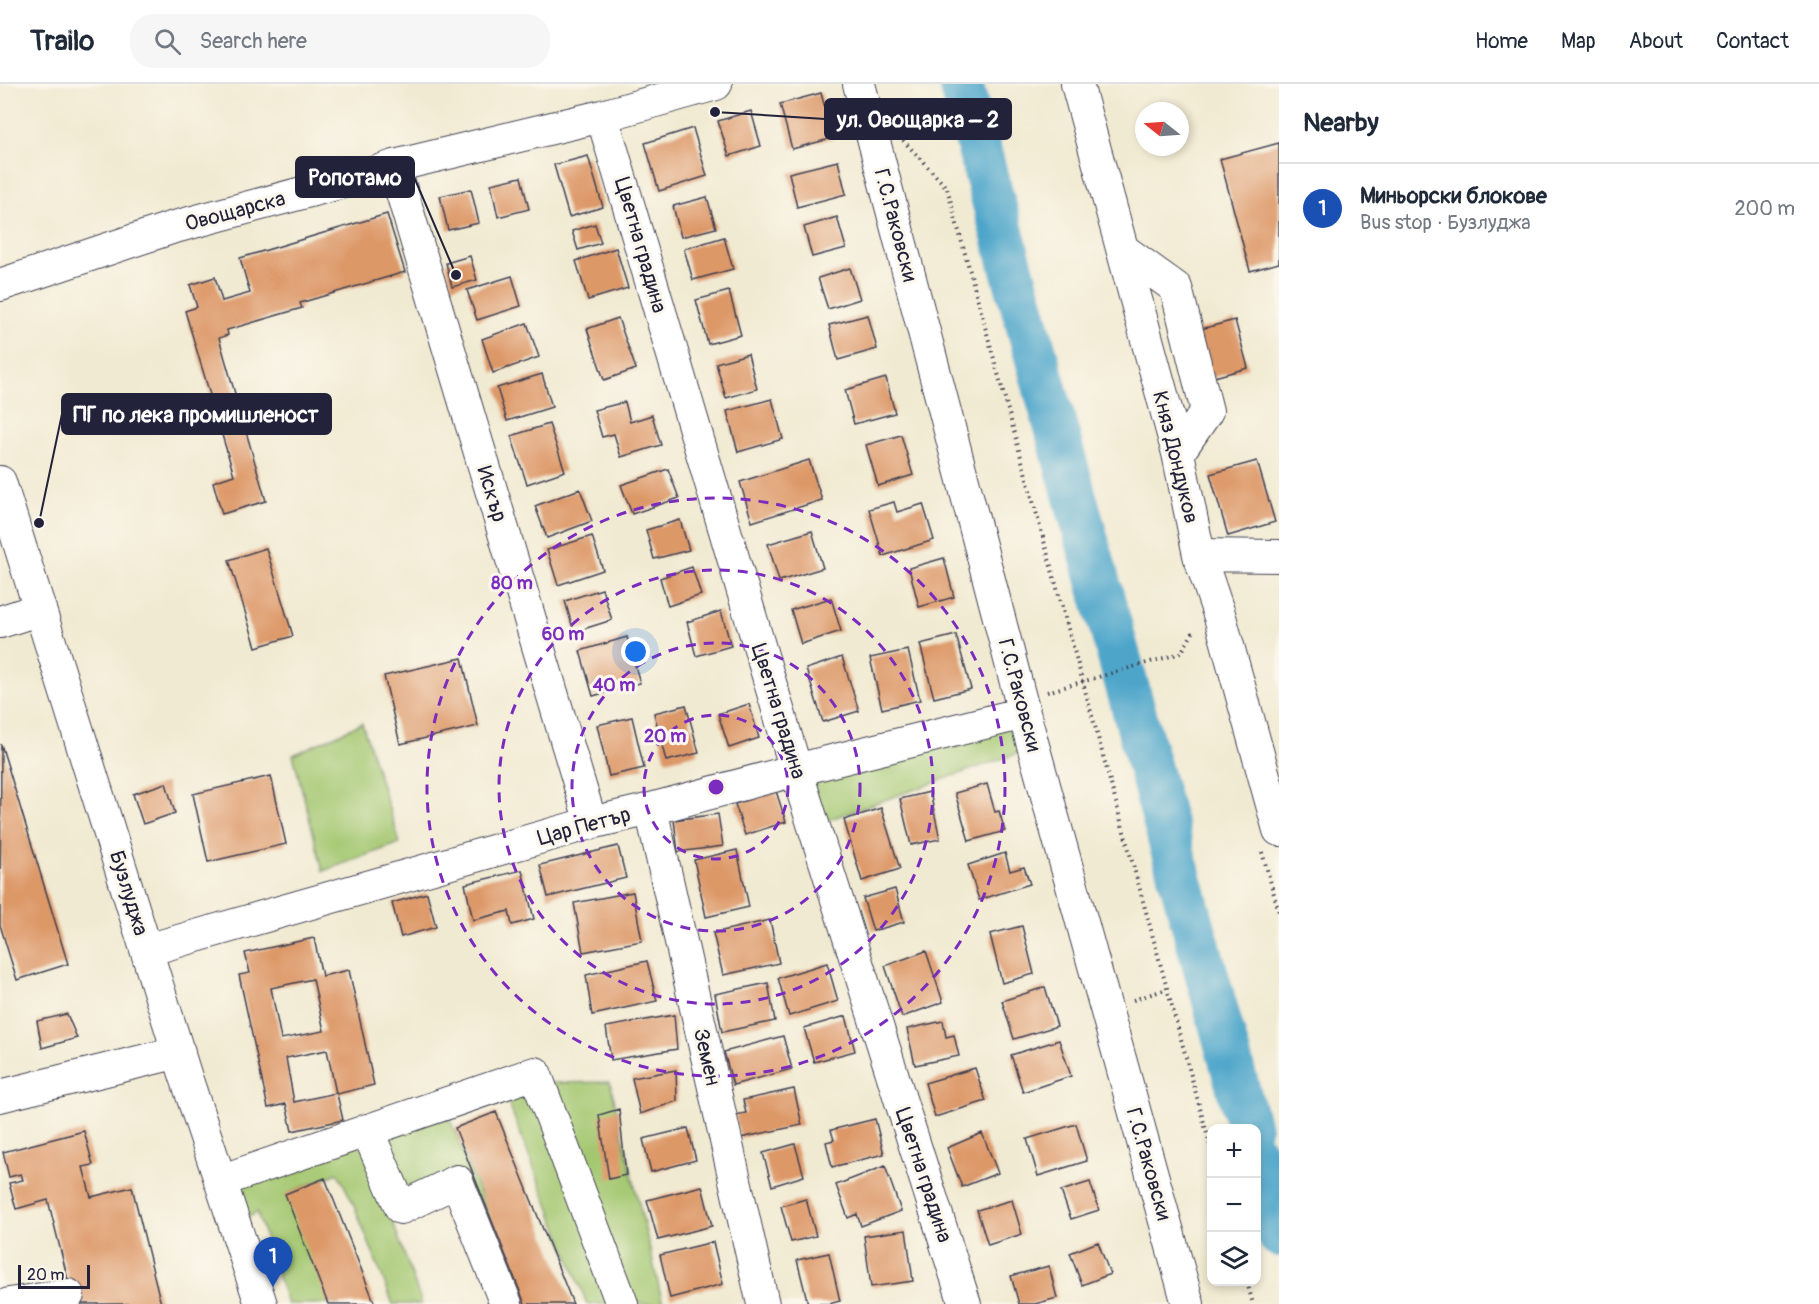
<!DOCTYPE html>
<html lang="en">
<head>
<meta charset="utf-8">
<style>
	body { margin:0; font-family:Pangolin,sans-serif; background:#f6f6f7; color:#1f2937 }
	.controls { position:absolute; right:18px; bottom:18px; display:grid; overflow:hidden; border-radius:12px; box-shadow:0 3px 9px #0003 }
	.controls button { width:54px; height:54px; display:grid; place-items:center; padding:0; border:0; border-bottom:2px solid #e0e1e3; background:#fff; color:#1f2937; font:30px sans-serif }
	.compass { position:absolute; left:1135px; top:18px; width:54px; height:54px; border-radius:50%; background:#fff; box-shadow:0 3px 9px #0003; rotate:287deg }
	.scale { position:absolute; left:18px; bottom:15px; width:72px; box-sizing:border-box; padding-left:6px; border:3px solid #22223b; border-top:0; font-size:16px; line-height:21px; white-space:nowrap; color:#22223b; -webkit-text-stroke:4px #fbf7ec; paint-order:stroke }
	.you { position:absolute; left:636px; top:568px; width:21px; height:21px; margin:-15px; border:4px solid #fff; border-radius:50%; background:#1a73e8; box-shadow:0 0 0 9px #1a73e833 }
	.badge { display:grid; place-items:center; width:39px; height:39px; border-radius:50%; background:#7c3aed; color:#fff; font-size:20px; font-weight:700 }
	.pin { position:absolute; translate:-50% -50px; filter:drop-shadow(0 2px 3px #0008) }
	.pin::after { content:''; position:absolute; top:32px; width:21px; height:18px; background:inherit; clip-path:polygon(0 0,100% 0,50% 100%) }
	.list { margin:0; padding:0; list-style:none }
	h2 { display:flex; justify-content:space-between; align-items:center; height:78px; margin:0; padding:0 24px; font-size:26px }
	h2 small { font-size:20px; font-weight:400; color:#747a83 }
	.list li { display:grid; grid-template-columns:39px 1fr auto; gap:18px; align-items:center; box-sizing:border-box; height:90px; padding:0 24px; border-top:2px solid #e0e1e3 }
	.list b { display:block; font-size:22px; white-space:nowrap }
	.list p { margin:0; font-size:20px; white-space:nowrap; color:#747a83 }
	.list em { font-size:20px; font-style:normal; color:#747a83 }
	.icon { flex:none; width:33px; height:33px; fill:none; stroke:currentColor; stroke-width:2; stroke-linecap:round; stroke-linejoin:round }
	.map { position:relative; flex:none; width:1279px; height:1220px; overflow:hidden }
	header { display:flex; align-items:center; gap:36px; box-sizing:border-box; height:84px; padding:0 30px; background:#fff; border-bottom:2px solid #e0e1e3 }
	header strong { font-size:28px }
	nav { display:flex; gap:33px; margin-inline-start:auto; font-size:21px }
	.search { width:420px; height:54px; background:#f6f6f7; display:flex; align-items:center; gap:15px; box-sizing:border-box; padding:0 21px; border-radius:24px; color:#747a83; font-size:22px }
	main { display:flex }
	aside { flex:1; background:#fff }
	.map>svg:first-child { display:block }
</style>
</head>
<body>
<header>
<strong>Trailo</strong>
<div class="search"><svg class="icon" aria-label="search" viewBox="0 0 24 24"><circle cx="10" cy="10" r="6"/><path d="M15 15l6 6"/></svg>Search here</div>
<nav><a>Home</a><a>Map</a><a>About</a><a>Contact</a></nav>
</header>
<main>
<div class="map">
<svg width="1279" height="1220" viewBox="0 0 1279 1220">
	<rect width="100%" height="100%" fill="#fbf7ec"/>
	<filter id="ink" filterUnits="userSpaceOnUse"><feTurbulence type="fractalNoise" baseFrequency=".0167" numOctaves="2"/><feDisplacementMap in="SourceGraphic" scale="12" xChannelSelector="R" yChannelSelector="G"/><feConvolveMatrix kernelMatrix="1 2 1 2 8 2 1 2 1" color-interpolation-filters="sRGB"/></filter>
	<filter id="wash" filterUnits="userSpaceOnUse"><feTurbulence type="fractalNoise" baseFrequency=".008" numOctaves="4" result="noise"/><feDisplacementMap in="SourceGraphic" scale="24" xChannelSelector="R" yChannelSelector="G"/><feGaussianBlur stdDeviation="1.35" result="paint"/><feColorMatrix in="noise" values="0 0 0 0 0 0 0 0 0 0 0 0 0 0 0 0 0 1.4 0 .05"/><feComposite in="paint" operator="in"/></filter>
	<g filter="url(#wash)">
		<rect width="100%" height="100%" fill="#f1ead2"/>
		<path fill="#a4c871" stroke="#637556" stroke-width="1.5" d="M1019,637l8,29 -208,73 -13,-40z
			M362,639l38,120 -77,28 -30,-116z
			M610,998l53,222h-76l-86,-220z
			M447,1028l77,192h-14l-52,-128 -56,29 -23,-22 43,121h-29l-40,-101 -15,-30 -45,18 46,113h-52l-30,-92 -15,10 -15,-37z"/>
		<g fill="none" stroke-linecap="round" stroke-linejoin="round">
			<path stroke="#4da6ca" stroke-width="44" d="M961,0l288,1044
				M1256,1070l23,81"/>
		</g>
		<g id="blocks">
			<path fill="#dd9868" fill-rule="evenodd" d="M821,9l12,45 -41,11 -12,-45z
				M751,27l10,35 -32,10 -11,-35z
				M693,44l14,48 -48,15 -14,-48z
				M1279,59v120l-29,8 -30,-112z
				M588,72l15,51 -34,10 -15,-52z
				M838,77l8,33 -49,13 -8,-34z
				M521,93l8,32 -31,8 -7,-33z
				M471,105l8,34 -31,7 -8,-34z
				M707,113l9,31 -35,9 -8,-31z
				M387,130l18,58 -105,31 2,5 -75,22 1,5 -9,3 47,163 -44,13 -9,-32 21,-7 -49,-164 12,-4 -7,-22 25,-8 7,24 28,-8 -10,-35z
				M837,133l9,31 -34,9 -8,-30z
				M595,140l6,19 -23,7 -6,-19z
				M724,153l9,32 -40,11 -9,-31z
				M616,164l12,40 -40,12 -12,-39z
				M470,172l7,24 -25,7 -6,-24z
				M850,184l10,31 -32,10 -10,-31z
				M512,192l9,30 -44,14 -10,-30z
				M729,207l12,44 -33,9 -12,-44z
				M868,231l9,34 -39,11 -9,-35z
				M618,234l18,51 -32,11 -17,-51z
				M1235,236l13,48 -45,12 -13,-48z
				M527,239l12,34 -46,16 -11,-34z
				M748,270l9,35 -31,9 -10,-35z
				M542,290l10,33 -45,14 -10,-33z
				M886,294l9,35 -41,11 -9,-34z
				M772,315l11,40 -45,13 -11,-41z
				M625,318l5,20 22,-7 9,30 -40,12 -7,-23 -12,3 -8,-27z
				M549,340l16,47 -38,13 -16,-48z
				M901,351l12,40 -35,11 -12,-41z
				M809,376l13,40 -70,22 -12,-40z
				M1257,377l18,61 -47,14 -18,-62z
				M668,385l11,29 -47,16 -11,-29z
				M580,405l12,32 -45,17 -12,-32z
				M894,418l3,10 26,-8 11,36 -51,16 -14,-47z
				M680,436l9,30 -35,9 -8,-29z
				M812,447l11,37 -44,13 -11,-37z
				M592,452l11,34 -45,15 -11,-35z
				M266,464l27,88 -37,11 -27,-87z
				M944,474l10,39 -35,10 -10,-39z
				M692,483l9,28 -33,11 -8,-28z
				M602,505l10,31 -38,12 -9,-31z
				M831,514l10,33 -40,13 -10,-34z
				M721,527l10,35 -35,10 -9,-34z
				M956,551l15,54 -37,9 -14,-54z
				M627,553l13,46 -47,13 -13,-45z
				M908,566l12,50 -38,9 -12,-51z
				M842,573l17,54 -36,11 -17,-53z
				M462,574l16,68 -78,18 -16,-68z
				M749,620l10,34 -30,10 -11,-34z
				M686,621l13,48 -33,8 -12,-48z
				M632,633l12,51 -35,8 -12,-51z
				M1,660l67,220 -51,16 -17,-55z
				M271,692l15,68 -78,18 -15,-68z
				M166,699l9,30 -32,11 -10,-30z
				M987,700l8,28 4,-1 6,20 -36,10 -14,-48z
				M776,707l10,31 -41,13 -10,-31z
				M930,708l10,47 -29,6 -11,-46z
				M881,724l19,61 -38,12 -18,-61z
				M718,730l5,32 -45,6 -4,-32z
				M618,762l8,32 -78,19 -8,-32z
				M737,766l12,57 -43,10 -12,-57z
				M1005,769l5,18 14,-4 6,17 -51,16 -11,-35z
				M522,786l12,49 -22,6 -3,-14 -36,9 -8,-36z
				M895,805l9,33 -31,9 -10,-33z
				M633,808l9,49 -59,11 -9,-49z
				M427,809l9,34 -35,10 -9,-34z
				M770,836l9,43 -56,12 -10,-42z
				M1022,842l12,48 -32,9 -12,-49z
				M314,854l8,38 27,-6 25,115 -37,9 6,26 -51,11 -6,-27 -18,4 -29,-133 11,-2 -5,-20zM313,895l11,52 -43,8 -10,-51zM327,966l9,43 -42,9 -8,-44z
				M926,867l17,51 -41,15 -17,-51z
				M647,877l10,40 -65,14 -6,-40z
				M827,879l11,38 -49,15 -11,-38z
				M768,899l7,38 -53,11 -7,-38z
				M1045,903l12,39 -43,13 -12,-38z
				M67,930l10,24 -35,10 -5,-27z
				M674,931l3,34 -66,11 -5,-33z
				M846,932l9,35 -41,11 -10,-34z
				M943,937l3,16 8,-2 5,21 -44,9 -8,-36z
				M783,952l9,33 -59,16 -9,-33z
				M1059,956l12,36 -48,16 -12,-37z
				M975,984l11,33 -51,16 -10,-34z
				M676,986l1,31 -37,13 -8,-36z
				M794,1005l8,36 -62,13 -5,-23 11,-2 -3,-13z
				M619,1025l7,66 -17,4 -10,-64z
				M496,1028l77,192h-48l-70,-176z
				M875,1035l9,35 -52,13 -6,-25 8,-2 -3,-10z
				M1076,1040l11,37 -49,15 -11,-37z
				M688,1044l8,32 -45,12 -8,-33z
				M84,1047l9,34 -10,2 8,30 41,-10 29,117h-87l-26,-104 -32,9 -7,-26 14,-3 -2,-6 -12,3 -6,-25z
				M982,1049l16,40 -36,14 -15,-39z
				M795,1060l9,32 -32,10 -9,-33z
				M885,1082l16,45 -40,15 -4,-12 -9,4 -12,-33z
				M325,1094l50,126h-47l-43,-110z
				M1090,1098l9,28 -28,9 -10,-28z
				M702,1102l10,40 -54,14 -11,-40z
				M806,1115l10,37 -25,6 -10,-36z
				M1012,1116l10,34 -34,11 -11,-35z
				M906,1146l7,51 -42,6 -7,-51z
				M713,1158l10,42 -53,14 -10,-43z
				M1098,1158l12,32 -28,11 -12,-32z
				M829,1169l11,48 -11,3h-21l-11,-44z
				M1049,1182l8,32 -22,6h-16l-8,-28z"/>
		</g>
	</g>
	<g filter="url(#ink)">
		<use href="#blocks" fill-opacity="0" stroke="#414052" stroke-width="1.5"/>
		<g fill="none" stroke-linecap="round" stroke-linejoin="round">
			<defs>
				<path id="minor" d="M859,0l165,629 164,591
					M1077,0l101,369 21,102 21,62 59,213
					M602,32l194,654 169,534
					M394,82l197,657
					M1122,165l54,39 31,123 -29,42
					M0,201l171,-57 191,-51 32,-11 208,-50 114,-32
					M0,398l185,592 76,230
					M1199,471l80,1
					M0,538l40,-13
					M651,725l112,495
					M147,866l444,-127 60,-14 145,-39 228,-57
					M0,1012l179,-44
					M367,1046l34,78 56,-27 49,123
					M220,1097l315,-108 87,231
					M9,1220l59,-9"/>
			</defs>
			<use href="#minor" stroke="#414052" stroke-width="34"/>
			<path stroke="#414052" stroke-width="4" stroke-dasharray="1.5 4.5" stroke-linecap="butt" d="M903,56l44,48 265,964
				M1047,608l134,-39 14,-24
				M1262,768l17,60
				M1133,916l34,-11
				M1247,1198l6,22"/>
			<use href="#minor" stroke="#fff" stroke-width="32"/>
		</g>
	</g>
	<g fill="none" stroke="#7b2cbf" stroke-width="3" stroke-dasharray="10 8">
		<circle cx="716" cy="703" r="72"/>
		<circle cx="716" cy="703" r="144"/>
		<circle cx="716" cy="703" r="217"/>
		<circle cx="716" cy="703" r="289"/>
	</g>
	<g text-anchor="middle" stroke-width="6" stroke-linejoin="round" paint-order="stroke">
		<g font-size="21" fill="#22223b" stroke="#fbf7ec">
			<text transform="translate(235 127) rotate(-15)" y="7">Овощарска</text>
			<text transform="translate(896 141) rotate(75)" y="7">Г.С.Раковски</text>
			<text transform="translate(641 161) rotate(74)" y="7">Цветна градина</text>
			<text transform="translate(1176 373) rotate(76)" y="7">Княз Дондуков</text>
			<text transform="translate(492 410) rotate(73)" y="7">Искър</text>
			<text transform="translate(1020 611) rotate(75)" y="7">Г.С.Раковски</text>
			<text transform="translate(779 627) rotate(73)" y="7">Цветна градина</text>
			<text transform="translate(584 742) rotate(-15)" y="7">Цар Петър</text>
			<text transform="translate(129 809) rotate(73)" y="7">Бузлуджа</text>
			<text transform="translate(707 973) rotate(77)" y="7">Земен</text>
			<text transform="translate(1149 1080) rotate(74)" y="7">Г.С.Раковски</text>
			<text transform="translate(924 1091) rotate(72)" y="7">Цветна градина</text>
		</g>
	</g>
	<circle cx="716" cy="703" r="9" fill="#7b2cbf" stroke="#fbf7ec" stroke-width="3"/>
	<g font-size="18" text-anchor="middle" font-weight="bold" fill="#7b2cbf" stroke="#fbf7ec" stroke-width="6" stroke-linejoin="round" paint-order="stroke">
		<text x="512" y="505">80 m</text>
		<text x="563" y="556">60 m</text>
		<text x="614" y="607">40 m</text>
		<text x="665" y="658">20 m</text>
	</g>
	<path fill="none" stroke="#22223b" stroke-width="2" d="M715 28L825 35M456 191L414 93M39 439L62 330"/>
	<g fill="#22223b" stroke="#fbf7ec" stroke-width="2">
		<circle cx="715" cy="28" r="6"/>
		<circle cx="456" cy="191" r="6"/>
		<circle cx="39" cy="439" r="6"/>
	</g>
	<g fill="#22223b" stroke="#22223b" stroke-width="2">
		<rect x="825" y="15" width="186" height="40" rx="6"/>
		<rect x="296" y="73" width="118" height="40" rx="6"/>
		<rect x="62" y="310" width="269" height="40" rx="6"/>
	</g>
	<g font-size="22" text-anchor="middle" font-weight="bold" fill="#fff">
		<text x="918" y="43">ул. Овощарка – 2</text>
		<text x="355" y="101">Ропотамо</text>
		<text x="196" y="338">ПГ по лека промишленост</text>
	</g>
</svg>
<div class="controls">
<button>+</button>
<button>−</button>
<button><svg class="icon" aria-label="layers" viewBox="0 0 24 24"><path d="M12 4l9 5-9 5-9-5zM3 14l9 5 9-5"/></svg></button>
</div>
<svg class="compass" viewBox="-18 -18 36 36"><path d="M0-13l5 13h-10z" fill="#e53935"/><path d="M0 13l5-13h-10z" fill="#747a83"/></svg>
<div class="scale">20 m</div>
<div class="you"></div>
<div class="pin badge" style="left:273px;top:1203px;background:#1a4fb4">1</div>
</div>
<aside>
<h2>Nearby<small></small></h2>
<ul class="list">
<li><span class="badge" style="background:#1a4fb4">1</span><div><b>Миньорски блокове</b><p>Bus stop · Бузлуджа</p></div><em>200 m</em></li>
</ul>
</aside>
</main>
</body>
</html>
